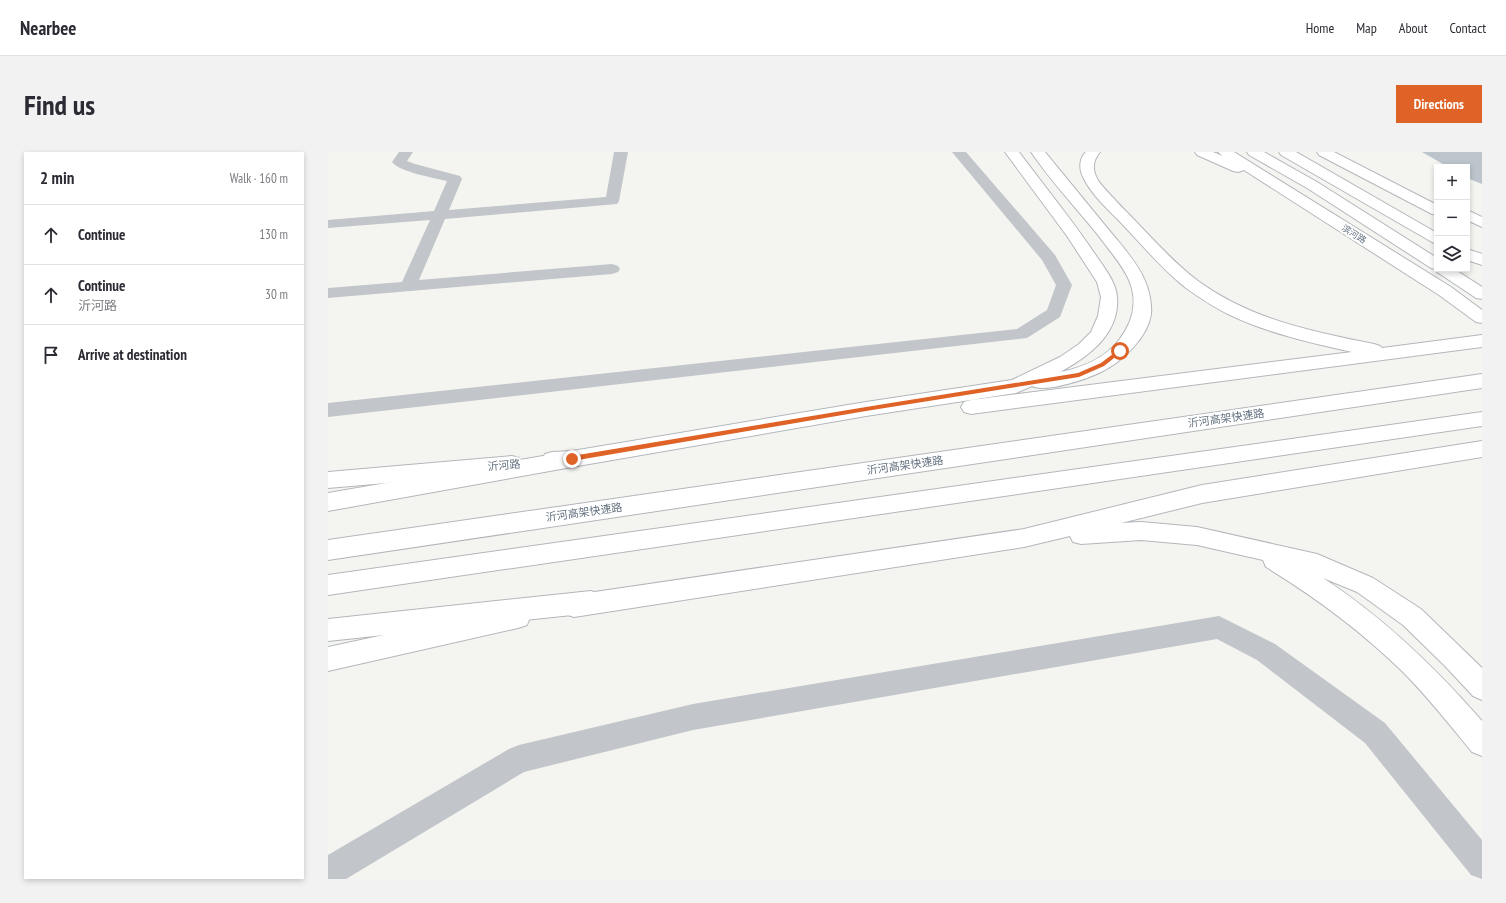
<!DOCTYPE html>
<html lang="en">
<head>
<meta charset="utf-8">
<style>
	body { margin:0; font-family:"PT Sans Narrow","Noto Sans SC",sans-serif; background:#f2f2f3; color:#2b2b33 }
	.controls { position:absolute; right:12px; top:12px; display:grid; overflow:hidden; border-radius:0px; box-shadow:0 2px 6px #0003 }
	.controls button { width:36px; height:36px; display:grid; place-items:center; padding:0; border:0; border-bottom:1px solid #e1e1e2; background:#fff; color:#2b2b33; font:20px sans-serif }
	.stop { position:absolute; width:12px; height:12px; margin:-9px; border:3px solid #df6226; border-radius:50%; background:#fff }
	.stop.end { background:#df6226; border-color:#fff; box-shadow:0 1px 4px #0008 }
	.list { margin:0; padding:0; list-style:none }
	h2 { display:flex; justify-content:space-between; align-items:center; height:52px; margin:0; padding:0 16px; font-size:17px }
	h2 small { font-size:13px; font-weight:400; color:#7c7c81 }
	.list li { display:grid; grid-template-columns:26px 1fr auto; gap:12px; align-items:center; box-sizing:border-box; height:60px; padding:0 16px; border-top:1px solid #e1e1e2 }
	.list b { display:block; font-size:15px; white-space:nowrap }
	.list p { margin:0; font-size:13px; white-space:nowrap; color:#7c7c81 }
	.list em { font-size:13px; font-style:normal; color:#7c7c81 }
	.icon { flex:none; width:22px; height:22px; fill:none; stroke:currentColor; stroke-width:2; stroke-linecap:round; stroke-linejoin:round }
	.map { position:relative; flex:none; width:1154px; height:727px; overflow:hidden; border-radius:0px }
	header { display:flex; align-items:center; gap:24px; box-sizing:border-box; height:56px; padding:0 20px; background:#fff; border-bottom:1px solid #e1e1e2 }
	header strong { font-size:19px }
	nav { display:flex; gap:22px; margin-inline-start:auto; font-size:14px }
	.intro { display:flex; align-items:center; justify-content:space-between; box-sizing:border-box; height:96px; padding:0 24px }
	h1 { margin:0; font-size:28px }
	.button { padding:10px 18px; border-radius:0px; background:#df6226; color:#fff; font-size:14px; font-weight:700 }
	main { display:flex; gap:24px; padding:0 24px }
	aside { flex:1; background:#fff; border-radius:0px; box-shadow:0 2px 6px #0003 }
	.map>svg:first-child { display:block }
</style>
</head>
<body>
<header>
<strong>Nearbee</strong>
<nav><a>Home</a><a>Map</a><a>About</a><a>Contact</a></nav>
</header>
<div class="intro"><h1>Find us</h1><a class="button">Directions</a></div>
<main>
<aside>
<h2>2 min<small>Walk · 160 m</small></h2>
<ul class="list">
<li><svg class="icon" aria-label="ahead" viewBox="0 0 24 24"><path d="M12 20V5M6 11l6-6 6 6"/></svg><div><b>Continue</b></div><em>130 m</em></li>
<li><svg class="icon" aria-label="ahead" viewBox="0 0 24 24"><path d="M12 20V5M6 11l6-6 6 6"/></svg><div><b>Continue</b><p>沂河路</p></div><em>30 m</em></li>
<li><svg class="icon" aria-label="arrive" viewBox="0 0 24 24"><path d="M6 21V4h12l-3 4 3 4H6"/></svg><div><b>Arrive at destination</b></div></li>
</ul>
</aside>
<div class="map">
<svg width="1154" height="727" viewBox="0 0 1154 727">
	<rect width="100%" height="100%" fill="#f4f5f1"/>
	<path fill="#bbc5cb" d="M1094,0h60v32l-15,-6v-11h-19z"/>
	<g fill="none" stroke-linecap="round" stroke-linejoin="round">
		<defs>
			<path id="major" d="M677,0h14c26,35 54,69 78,105 8,12 19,25 20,40 3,37 -29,60 -57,75 22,-4 45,-14 59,-32 14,-18 19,-39 10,-60 -7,-16 -21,-31 -31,-45 -22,-27 -47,-54 -67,-83h14c21,26 42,51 63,77 12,14 31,36 37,52 4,9 7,23 6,33 -3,23 -29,48 -50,58 -14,7 -55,21 -69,14l-16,7 -150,23 -294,51 -20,1 -7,-2 -3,-6 3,-6 7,-2 20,-1 294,-49 146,-22 48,-23 19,-13 12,-12 7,-16 3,-19 -4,-15 -30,-46z
				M758,0h14c-8,10 -8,19 -1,30 14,17 29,31 44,47 17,18 35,37 55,52 52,38 114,51 176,63l6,2 2,2 100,-13v12l-511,67 -7,-2 -3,-5 3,-5 7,-2 381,-48c-42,-9 -84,-19 -122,-37 -15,-7 -30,-17 -44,-27 -23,-18 -42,-41 -62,-62 -14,-15 -32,-30 -41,-49 -4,-7 -4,-19 3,-25z
				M867,0h18l10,4 -5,-4h16l217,135 31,23v13l-6,-1 -37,-27 -195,-125 -6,2 -5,-1 -36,-16z
				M919,0h17l53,30 120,76v11h17l28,18v12l-6,-1 -39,-26 -2,-3 -4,-1 -124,-80 -58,-33z
				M951,0h17l141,81v11l-5,-2 -151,-87z
				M989,0h17l103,53v10l-5,-1 -113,-59z
				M1139,58l15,7v10l-15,-7z
				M1139,97l15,5v11l-15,-5z
				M1154,289v16l-280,46 -81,20 20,-1 56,5 120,27 56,24 48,31 61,59v32l-9,-4 -28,-30 -42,-41 -46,-33 -34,-14c61,40 111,88 159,143v35l-10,-4c-23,-28 -45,-56 -70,-81 -41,-40 -87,-74 -136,-104l-3,-7 -66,-15 -56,-5 -60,4 -8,-2 -3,-6 -46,11 -450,70 -9,-3 -3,-8 3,-8 9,-3 450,-66 178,-44z
				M184,304l7,2 3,6 -3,6 -7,2 -184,16v-16z
				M190,454l9,3 3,8 -3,8 -9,3 -190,43v-24z"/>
			<path id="highway" d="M1154,222v14l-1154,172v-20z
				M1154,260v14l-1154,169v-20z
				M244,299l7,2 3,6 -3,6 -7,2 -244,44v-18z
				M263,439l9,3 3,8 -3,8 -9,3 -263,28v-22z"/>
		</defs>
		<use href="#major" stroke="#b3b7bb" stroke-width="2"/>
		<use href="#highway" stroke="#b3b6b9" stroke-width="2"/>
		<path fill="#c2c5c9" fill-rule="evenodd" d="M71,0h14l-6,9 8,3 45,12 2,3 -13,31 157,-13 8,-45h14l-9,49 -2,3 -172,15 -26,61 193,-16 6,2 2,3 -2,3 -6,2 -284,24v-10l74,-6 28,-62 -102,8v-8l106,-9 13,-30c-12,-3 -48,-9 -55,-19z
			M624,0h14l89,103 17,30 -12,32 -33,21 -699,79v-14l689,-74 30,-19 9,-25 -14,-25z
			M891,464l56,28 110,79 97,117v39l-11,-4 -106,-132 -108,-83 -40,-21 -524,91 -169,42 -178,107h-18v-24l181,-106 10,-4 174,-41z"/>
		<use href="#major" fill="#fff" fill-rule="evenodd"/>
		<use href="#highway" fill="#fff" fill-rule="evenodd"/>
	</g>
	<path fill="#df6226" d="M790,198l5,1 -19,15 -25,11 -213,34 -294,50 -3,-2 3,-3 294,-49 212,-34 23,-10z"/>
	<g text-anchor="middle" stroke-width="4" stroke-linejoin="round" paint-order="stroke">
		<g font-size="9" fill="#647281" stroke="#fff">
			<text transform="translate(1026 82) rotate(32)" y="3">滨河路</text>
		</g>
		<g font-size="11" fill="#647281" stroke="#fff">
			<text transform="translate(898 266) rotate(-8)" y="4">沂河高架快速路</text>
			<text transform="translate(176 313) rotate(-5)" y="4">沂河路</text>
			<text transform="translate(577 313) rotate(-8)" y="4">沂河高架快速路</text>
			<text transform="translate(256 360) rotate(-8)" y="4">沂河高架快速路</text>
		</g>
	</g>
</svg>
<div class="controls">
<button>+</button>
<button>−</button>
<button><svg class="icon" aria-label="layers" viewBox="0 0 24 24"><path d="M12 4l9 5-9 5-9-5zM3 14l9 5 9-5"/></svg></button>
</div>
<div class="stop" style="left:792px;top:199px"></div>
<div class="stop end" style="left:244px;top:307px"></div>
</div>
</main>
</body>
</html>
